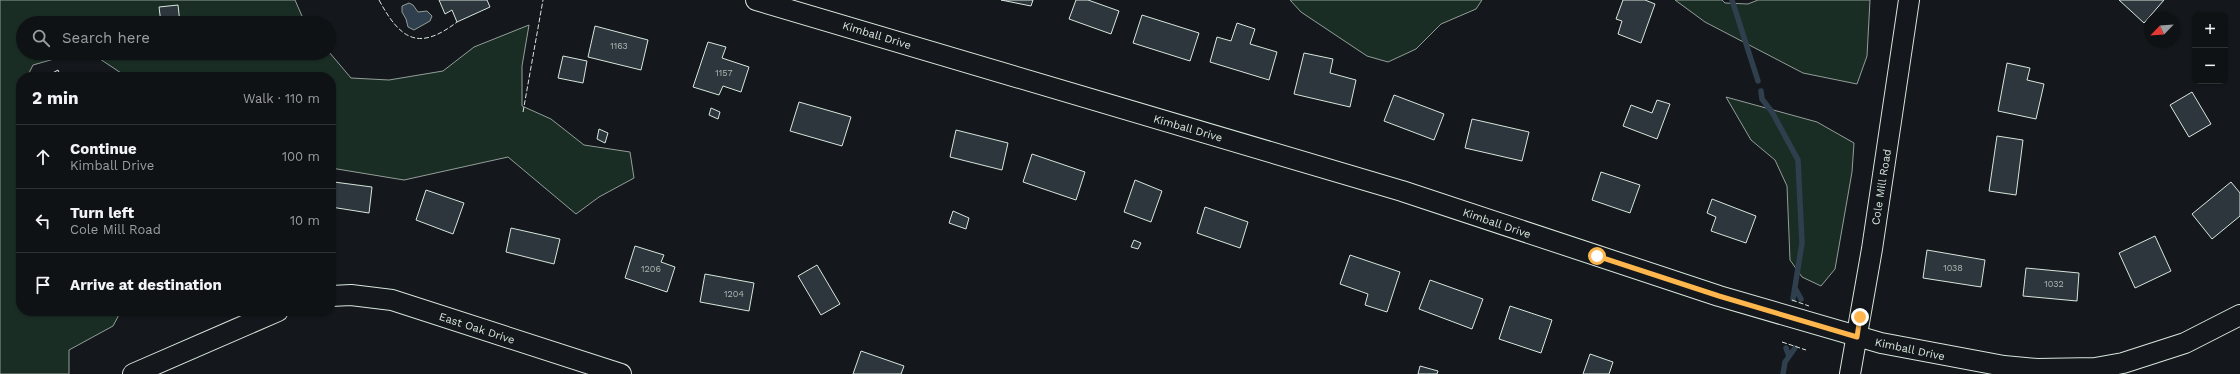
<!DOCTYPE html>
<html lang="en">
<head>
<meta charset="utf-8">
<style>
	body { margin:0; font-family:"Work Sans",sans-serif; background:#1d2022; color:#f1f3f6 }
	.controls { position:absolute; right:12px; top:12px; display:grid; overflow:hidden; border-radius:8px; box-shadow:0 1px 3px #0004 }
	.controls button { width:36px; height:36px; display:grid; place-items:center; padding:0; border:0; border-bottom:1px solid #2f3234; background:#0f1215; color:#f1f3f6; font:20px sans-serif }
	.compass { position:absolute; left:2144px; top:12px; width:36px; height:36px; border-radius:50%; background:#0f1215; box-shadow:0 1px 3px #0004; rotate:245deg }
	.stop { position:absolute; width:12px; height:12px; margin:-9px; border:3px solid #ffb74d; border-radius:50%; background:#fff }
	.stop.end { background:#ffb74d; border-color:#fff; box-shadow:0 1px 4px #0008 }
	.list { margin:0; padding:0; list-style:none }
	h2 { display:flex; justify-content:space-between; align-items:center; height:52px; margin:0; padding:0 16px; font-size:17px }
	h2 small { font-size:13px; font-weight:400; color:#9b9ea0 }
	.list li { display:grid; grid-template-columns:26px 1fr auto; gap:12px; align-items:center; box-sizing:border-box; height:64px; padding:0 16px; border-top:1px solid #2f3234 }
	.list b { display:block; font-size:15px; white-space:nowrap }
	.list p { margin:0; font-size:13px; white-space:nowrap; color:#9b9ea0 }
	.list em { font-size:13px; font-style:normal; color:#9b9ea0 }
	.icon { flex:none; width:22px; height:22px; fill:none; stroke:currentColor; stroke-width:2; stroke-linecap:round; stroke-linejoin:round }
	.map { position:relative; flex:none; width:2240px; height:374px; overflow:hidden }
	.search { position:absolute; background:#0f1215; box-shadow:0 1px 3px #0004; left:16px; top:16px; width:320px; height:44px; display:flex; align-items:center; gap:10px; box-sizing:border-box; padding:0 14px; border-radius:22px; color:#9b9ea0; font-size:15px }
	.panel { position:absolute; background:#0f1215; box-shadow:0 1px 3px #0004; left:16px; top:72px; width:320px; height:244px; border-radius:16px }
	.map>svg:first-child { display:block }
</style>
</head>
<body>
<div class="map">
<svg width="2240" height="374" viewBox="0 0 2240 374">
	<rect width="100%" height="100%" fill="#14181c"/>
	<path fill="#1a2d24" stroke="#939e99" d="M0,0h295l10,23h-282v30l306,-1 22,26 38,2 54,-9 31,-24 55,-22 -7,41v40l29,13 33,26 46,7 4,26 -35,19 -23,17 -68,-57 -104,23 -73,-12v-91h-204l-27,-18 -25,-6 -42,12 -6,12h-6v234h100l-8,15 -44,24v24h-69z
		M1290,0h192l-6,9 -35,15 -25,25 -28,13 -21,-6 -66,-44z
		M1675,0h47l3,3 23,1 10,-4h112l-3,56 -10,28 -54,-11 -98,-51z
		M1726,97l91,25 37,21 -2,29 -17,97 -14,17 -19,-9 -12,-17 -3,-74 -12,-26 -24,-20z"/>
	<path fill="#2f3f4d" stroke="#939e99" d="M409,3l4,2 5,7 9,-1 5,5 -2,5 -16,9 -6,-3 -2,-8 -4,-7v-6z"/>
	<g fill="none" stroke-linecap="round" stroke-linejoin="round">
		<path stroke="#2f3f4d" stroke-width="5.5" d="M1732,0l26,81
			M1761,91l1,8 10,13 26,48 4,83 -9,56
			M1795,288l6,11
			M1786,348l3,8
			M1783,374l2,-12 10,-14"/>
	</g>
	<path fill="#2c363c" stroke="#d8e6dc" d="M439,0h48l3,7 -33,15 -5,-12 -7,4z
		M1001,0h32l-2,6z
		M1076,0h12l31,11 -8,23 -42,-15z
		M1623,0h22l10,4 -14,39 -23,-9 4,-13 -6,-2z
		M2119,0h45l-20,23z
		M178,5l2,18h-19l-2,-16z
		M1142,15l57,18 -9,28 -57,-18z
		M1237,23l18,6 -5,15 27,8 -8,28 -59,-18 7,-25 14,4z
		M595,26l53,14 -7,30 -53,-13z
		M708,42l18,5 -4,11 27,9 -8,25 -18,-6 -4,9 -26,-8z
		M1304,53l29,6 -3,14 26,7 -6,27 -56,-13z
		M563,56l24,5 -4,22 -25,-5z
		M2007,63l23,5 -3,12 17,4 -8,35 -38,-8z
		M58,70l3,7h-16z
		M2192,92l19,32 -22,13 -19,-32z
		M1394,95l50,19 -10,26 -50,-19z
		M1657,100l13,4 -13,35 -34,-13 8,-21 21,8z
		M799,102l52,15 -9,29 -52,-15z
		M711,108l9,4 -2,7 -9,-4z
		M1472,119l57,13 -7,29 -57,-13z
		M599,129l9,4 -3,10 -8,-4z
		M956,130l52,13 -6,27 -52,-13z
		M1997,136l26,4 -7,55 -27,-4z
		M1032,154l53,18 -9,28 -53,-18z
		M1601,172l39,13 -10,28 -38,-13z
		M1135,180l27,11 -11,31 -27,-10z
		M334,182l38,5 -3,26 -38,-6z
		M2231,182l9,11v23l-28,23 -20,-25z
		M426,190l38,13 -11,31 -37,-14z
		M1712,199l44,17 -10,27 -35,-12 5,-14 -9,-4z
		M1205,207l43,15 -8,26 -43,-15z
		M953,211l16,7 -3,11 -17,-6z
		M511,228l49,11 -6,25 -48,-12z
		M2155,236l16,35 -36,17 -16,-35z
		M1134,240l7,3 -3,6 -7,-2z
		M635,246l29,9 -3,7 14,5 -8,25 -42,-14z
		M1927,250l58,10 -4,27 -58,-9z
		M1350,255l50,17 -13,40 -22,-7 3,-11 -28,-10z
		M817,265l23,39 -19,11 -23,-39z
		M2026,268l53,5 -2,28 -54,-5z
		M705,274l49,9 -5,28 -49,-9z
		M1430,280l53,19 -11,30 -53,-20z
		M1510,306l42,14 -11,33 -42,-14z
		M861,351l43,15 -3,8h-48z
		M1590,354l23,8 -4,12h-26z
		M1420,366l18,5 -1,3h-19z"/>
	<g fill="none" stroke-linecap="round" stroke-linejoin="round">
		<defs>
			<path id="minor" d="M756,0l646,191 317,105 162,47 123,23 33,3 58,-1 28,-5 62,-20 55,-28
				M331,296l20,-1 41,5 229,74
				M133,374l145,-63
				M1850,374l22,-125 37,-249"/>
		</defs>
		<use href="#minor" stroke="#d8e6dc" stroke-width="22"/>
		<use href="#minor" stroke="#14181c" stroke-width="20"/>
		<path stroke="#d8e6dc" stroke-width="1" stroke-dasharray="5 2" stroke-linecap="butt" d="M379,0c21,39 39,52 78,22
			M523,112l20,-112
			M1792,300l17,6
			M1782,342l24,8"/>
	</g>
	<g fill="none" stroke-linecap="round" stroke-linejoin="round">
		<path stroke="#ffb74d" stroke-width="5" d="M1597,256l122,40 138,41 3,-20"/>
	</g>
	<g text-anchor="middle" stroke-width="3" stroke-linejoin="round" paint-order="stroke">
		<g font-size="9" fill="#adbab4">
			<text x="619" y="49">1163</text>
			<text x="724" y="76">1157</text>
			<text x="1953" y="271">1038</text>
			<text x="651" y="272">1206</text>
			<text x="2054" y="287">1032</text>
			<text x="734" y="297">1204</text>
		</g>
		<g font-size="11" fill="#d8e6dc" stroke="#14181c">
			<text transform="translate(877 35) rotate(17)" y="4">Kimball Drive</text>
			<text transform="translate(1188 128) rotate(16)" y="4">Kimball Drive</text>
			<text transform="translate(1881 187) rotate(-81)" y="4">Cole Mill Road</text>
			<text transform="translate(1497 223) rotate(19)" y="4">Kimball Drive</text>
			<text transform="translate(477 328) rotate(18)" y="4">East Oak Drive</text>
			<text transform="translate(1910 349) rotate(12)" y="4">Kimball Drive</text>
		</g>
	</g>
</svg>
<div class="controls">
<button>+</button>
<button>−</button>
</div>
<svg class="compass" viewBox="-18 -18 36 36"><path d="M0-13l5 13h-10z" fill="#e53935"/><path d="M0 13l5-13h-10z" fill="#9b9ea0"/></svg>
<div class="stop" style="left:1597px;top:256px"></div>
<div class="stop end" style="left:1860px;top:317px"></div>
<div class="search"><svg class="icon" aria-label="search" viewBox="0 0 24 24"><circle cx="10" cy="10" r="6"/><path d="M15 15l6 6"/></svg>Search here</div>
<section class="panel">
<h2>2 min<small>Walk · 110 m</small></h2>
<ul class="list">
<li><svg class="icon" aria-label="ahead" viewBox="0 0 24 24"><path d="M12 20V5M6 11l6-6 6 6"/></svg><div><b>Continue</b><p>Kimball Drive</p></div><em>100 m</em></li>
<li><svg class="icon" aria-label="left" viewBox="0 0 24 24"><path d="M17 20v-9H6M10 6l-5 5 5 5"/></svg><div><b>Turn left</b><p>Cole Mill Road</p></div><em>10 m</em></li>
<li><svg class="icon" aria-label="arrive" viewBox="0 0 24 24"><path d="M6 21V4h12l-3 4 3 4H6"/></svg><div><b>Arrive at destination</b></div></li>
</ul>
</section>
</div>
</body>
</html>
